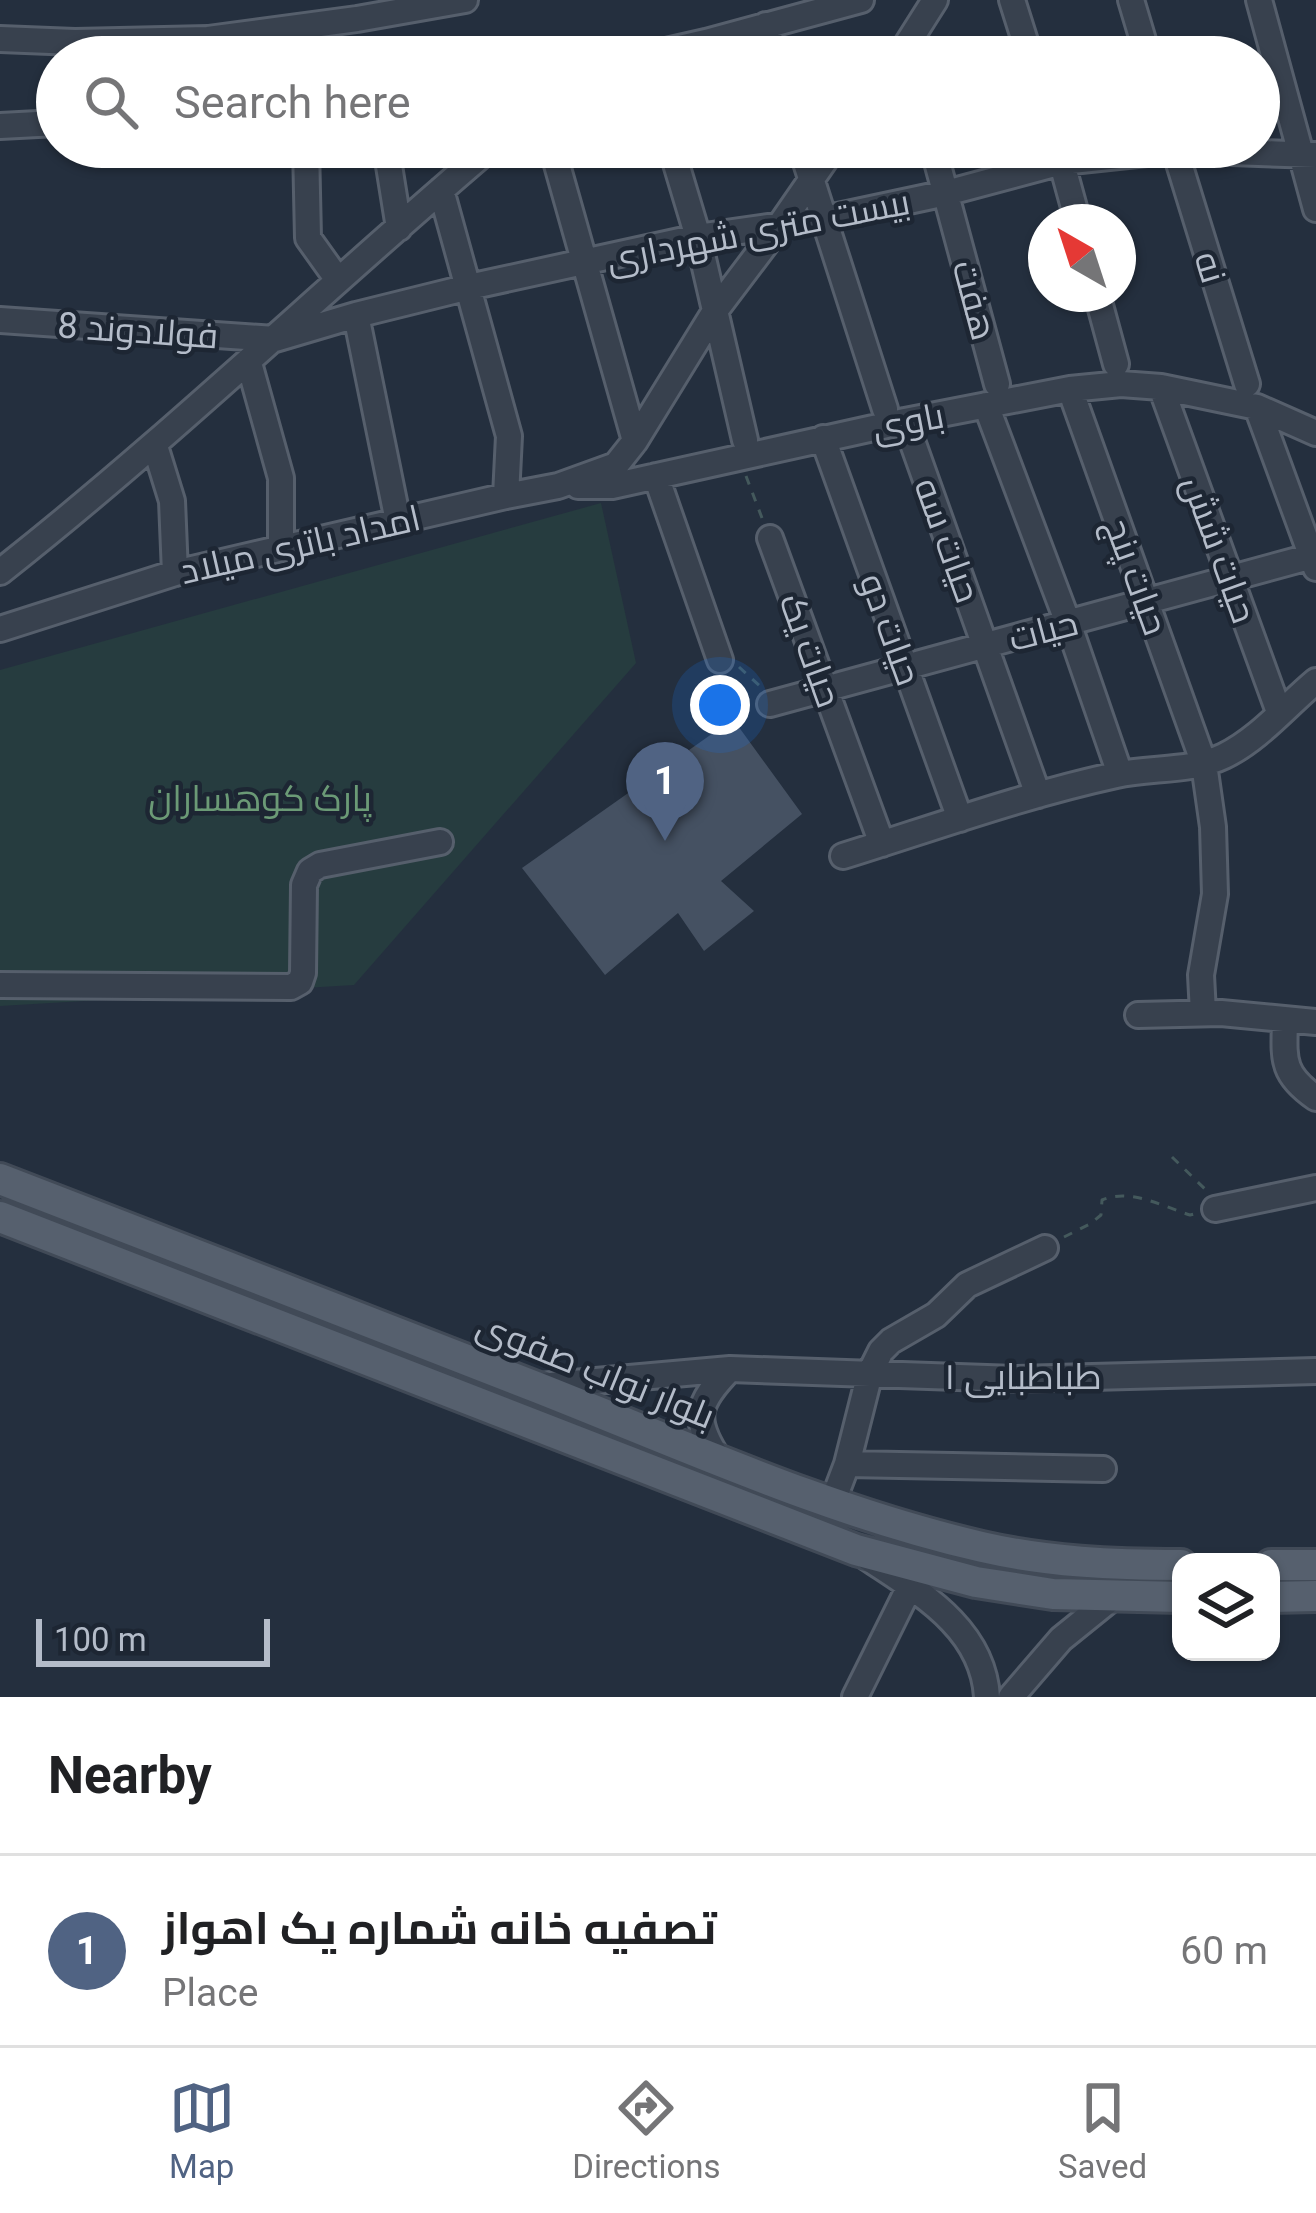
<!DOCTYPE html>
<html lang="en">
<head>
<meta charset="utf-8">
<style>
	body { margin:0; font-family:Roboto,Cairo,sans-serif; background:#f6f6f6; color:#202124 }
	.controls { position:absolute; right:36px; bottom:36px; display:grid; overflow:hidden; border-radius:24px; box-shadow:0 3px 9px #0004 }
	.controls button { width:108px; height:108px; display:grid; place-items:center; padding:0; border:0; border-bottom:3px solid #e0e0e0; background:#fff; color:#202124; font:60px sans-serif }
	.compass { position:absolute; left:1028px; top:204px; width:108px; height:108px; border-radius:50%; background:#fff; box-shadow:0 3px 9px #0004; rotate:321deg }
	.scale { position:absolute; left:36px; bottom:30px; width:234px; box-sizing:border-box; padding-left:12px; border:6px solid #b4bcc9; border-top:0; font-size:33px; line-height:42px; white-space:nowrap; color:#b4bcc9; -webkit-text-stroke:9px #1d2633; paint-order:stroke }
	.you { position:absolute; left:720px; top:705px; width:42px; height:42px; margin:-30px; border:9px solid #fff; border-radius:50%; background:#1a73e8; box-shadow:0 0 0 18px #1a73e833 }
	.badge { display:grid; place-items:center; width:78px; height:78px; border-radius:50%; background:#506383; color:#fff; font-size:39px; font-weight:700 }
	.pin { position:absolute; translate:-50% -99px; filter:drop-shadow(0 3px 6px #0008) }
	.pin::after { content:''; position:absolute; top:63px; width:42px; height:36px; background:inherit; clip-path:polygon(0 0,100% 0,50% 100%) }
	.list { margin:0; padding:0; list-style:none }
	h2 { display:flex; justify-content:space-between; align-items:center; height:156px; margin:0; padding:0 48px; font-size:51px }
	h2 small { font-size:39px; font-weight:400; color:#757577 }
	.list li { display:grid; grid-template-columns:78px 1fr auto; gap:36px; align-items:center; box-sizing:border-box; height:192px; padding:0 48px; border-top:3px solid #e0e0e0 }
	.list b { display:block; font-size:45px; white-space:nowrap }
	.list p { margin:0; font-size:39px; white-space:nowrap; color:#757577 }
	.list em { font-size:39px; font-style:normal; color:#757577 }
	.icon { flex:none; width:66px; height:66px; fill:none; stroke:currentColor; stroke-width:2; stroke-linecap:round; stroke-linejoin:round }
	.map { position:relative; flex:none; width:1316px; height:1697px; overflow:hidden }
	.search { position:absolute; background:#fff; box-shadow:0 3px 9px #0004; left:36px; right:36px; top:36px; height:132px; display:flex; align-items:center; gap:30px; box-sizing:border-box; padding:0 42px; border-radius:66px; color:#757577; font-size:45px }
	.sheet { height:348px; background:#fff }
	nav { display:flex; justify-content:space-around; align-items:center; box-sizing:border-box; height:168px; border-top:3px solid #e0e0e0; background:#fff; font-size:33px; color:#757577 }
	nav a { display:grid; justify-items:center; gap:6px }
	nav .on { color:#506383 }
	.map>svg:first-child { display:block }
</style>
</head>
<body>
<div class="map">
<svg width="1316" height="1697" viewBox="0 0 1316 1697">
	<rect width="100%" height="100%" fill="#242f3e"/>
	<path fill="#263c3f" d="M601,503l35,160 -282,322 -354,21v-336z"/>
	<path fill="#455162" d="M733,719l69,95 -81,67 33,30 -50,40 -26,-38 -73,62 -83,-107z"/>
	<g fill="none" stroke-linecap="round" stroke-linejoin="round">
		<defs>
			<path id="minor" d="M1012,0l18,57
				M1131,0l17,57
				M1259,0l57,209
				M766,25l9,32
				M0,39l75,3 133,-3 149,-20 108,-19
				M640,57l66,-15 155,-42
				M899,57l36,-57
				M0,126l57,-3
				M306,147l2,91 30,42
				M386,147l13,81
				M552,147l83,294
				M671,147l27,90 47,203
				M801,147l84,262
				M933,147l64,237
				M1174,147l73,237
				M1058,149l20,73
				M441,190l68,246 -3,60
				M1097,294l19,70
				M356,315l42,206
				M0,320l275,19 81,-24 113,-28 229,-50 126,-18 122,-26 116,-31 113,-12 141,5
				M249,363l32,115v70
				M1161,387l118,325
				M1070,389l134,375 9,63 2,67 -14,81 2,38
				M986,405l82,218 52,151
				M1257,407l59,161
				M905,421l133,374
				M823,438l137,381
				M155,446l17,55 3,72
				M656,476l64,184
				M578,486h34l293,-65 165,-32 51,-5 40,3 96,20 59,26
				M770,538l112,306
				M0,572c170,-134 326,-285 491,-425
				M0,629l175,-56 331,-77 52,-10 58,-21 19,-24 80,-130 65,-86 54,-78
				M770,704l546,-149
				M843,856c90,-28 181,-61 273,-81 35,-8 75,-3 108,-19 35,-17 62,-50 92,-75
				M0,985l291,2 9,-5 3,-9 1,-88 6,-14 10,-6 120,-23
				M1138,1015l83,-2 95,9
				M1285,1020c-1,39 -4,54 31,78
				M1215,1209l101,-21
				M540,1386l190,-17 285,10 301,-8
				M719,1460c-27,-41 -23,-56 11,-91
				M847,1464l23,-91 11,-22 10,-10 45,-26 31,-30 78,-37
				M833,1501l14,-37 256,5
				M868,1558c52,35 115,70 119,139
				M855,1697l55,-111
				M1011,1697l50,-58 52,-42"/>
			<path id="major" d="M0,1179c179,69 357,138 536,208 145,57 293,125 446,160 65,15 132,18 199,18
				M0,1217l856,333 120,32 77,12 128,3
				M1271,1565h45
				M1271,1597l45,-1"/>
		</defs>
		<use href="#minor" stroke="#565f6c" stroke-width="30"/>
		<use href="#major" stroke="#414a57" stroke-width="36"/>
		<path stroke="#44595c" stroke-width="3" stroke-dasharray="9 9" stroke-linecap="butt" d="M746,476l16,42
			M739,667l23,21
			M1172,1157l33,32
			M1064,1237l26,-13 11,-9 1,-15c28,-12 60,6 88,15l8,-2"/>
		<use href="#minor" stroke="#38414e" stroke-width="24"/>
		<use href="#major" stroke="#56606e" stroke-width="30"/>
	</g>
	<g text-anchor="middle" stroke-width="9" stroke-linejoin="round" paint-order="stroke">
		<g font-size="36" fill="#b4bcc9" stroke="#1d2633">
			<text transform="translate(758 230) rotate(-11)" y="13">بیست متری شهرداری</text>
			<text transform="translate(1211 267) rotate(73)" y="13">نه</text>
			<text transform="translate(975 300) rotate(75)" y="13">هفت</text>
			<text transform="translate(138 330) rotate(4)" y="13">فولادوند 8</text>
			<text transform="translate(908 421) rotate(-11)" y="13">باوی</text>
			<text transform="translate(948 540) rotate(70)" y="13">حیات سه</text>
			<text transform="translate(300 544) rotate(-13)" y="13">امداد باتری میلاد</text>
			<text transform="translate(1220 549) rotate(70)" y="13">حیات شش</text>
			<text transform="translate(1137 576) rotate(70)" y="13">حیات پنج</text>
			<text transform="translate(891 629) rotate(70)" y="13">حیات دو</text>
			<text transform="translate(1043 630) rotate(-15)" y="13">حیات</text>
			<text transform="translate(811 650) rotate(70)" y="13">حیات یک</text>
			<text transform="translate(596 1370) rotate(22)" y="13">بلوار نواب صفوی</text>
			<text x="1023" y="1389">طباطبایی ۱</text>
		</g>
		<g font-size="36" fill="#6b9a76" stroke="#1d2633">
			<text x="260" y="811">پارک کوهساران</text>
		</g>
	</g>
</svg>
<div class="controls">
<button><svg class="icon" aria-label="layers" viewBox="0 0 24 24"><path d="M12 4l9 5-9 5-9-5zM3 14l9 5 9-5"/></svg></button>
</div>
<svg class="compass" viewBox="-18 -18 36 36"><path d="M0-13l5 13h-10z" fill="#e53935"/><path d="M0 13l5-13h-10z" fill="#757577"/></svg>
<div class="scale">100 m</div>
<div class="you"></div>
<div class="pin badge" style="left:665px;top:841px">1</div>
<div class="search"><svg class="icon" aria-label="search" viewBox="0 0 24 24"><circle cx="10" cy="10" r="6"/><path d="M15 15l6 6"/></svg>Search here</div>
</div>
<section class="sheet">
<h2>Nearby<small></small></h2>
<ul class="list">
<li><span class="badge">1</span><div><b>تصفیه خانه شماره یک اهواز</b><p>Place</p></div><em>60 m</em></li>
</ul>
</section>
<nav>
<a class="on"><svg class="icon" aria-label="map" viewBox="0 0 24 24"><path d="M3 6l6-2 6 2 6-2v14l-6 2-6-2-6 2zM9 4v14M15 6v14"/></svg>Map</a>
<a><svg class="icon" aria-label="directions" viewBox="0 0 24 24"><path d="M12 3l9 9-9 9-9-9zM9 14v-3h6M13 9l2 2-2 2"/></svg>Directions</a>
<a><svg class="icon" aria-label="saved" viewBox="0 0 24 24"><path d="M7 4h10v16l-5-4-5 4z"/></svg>Saved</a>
</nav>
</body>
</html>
